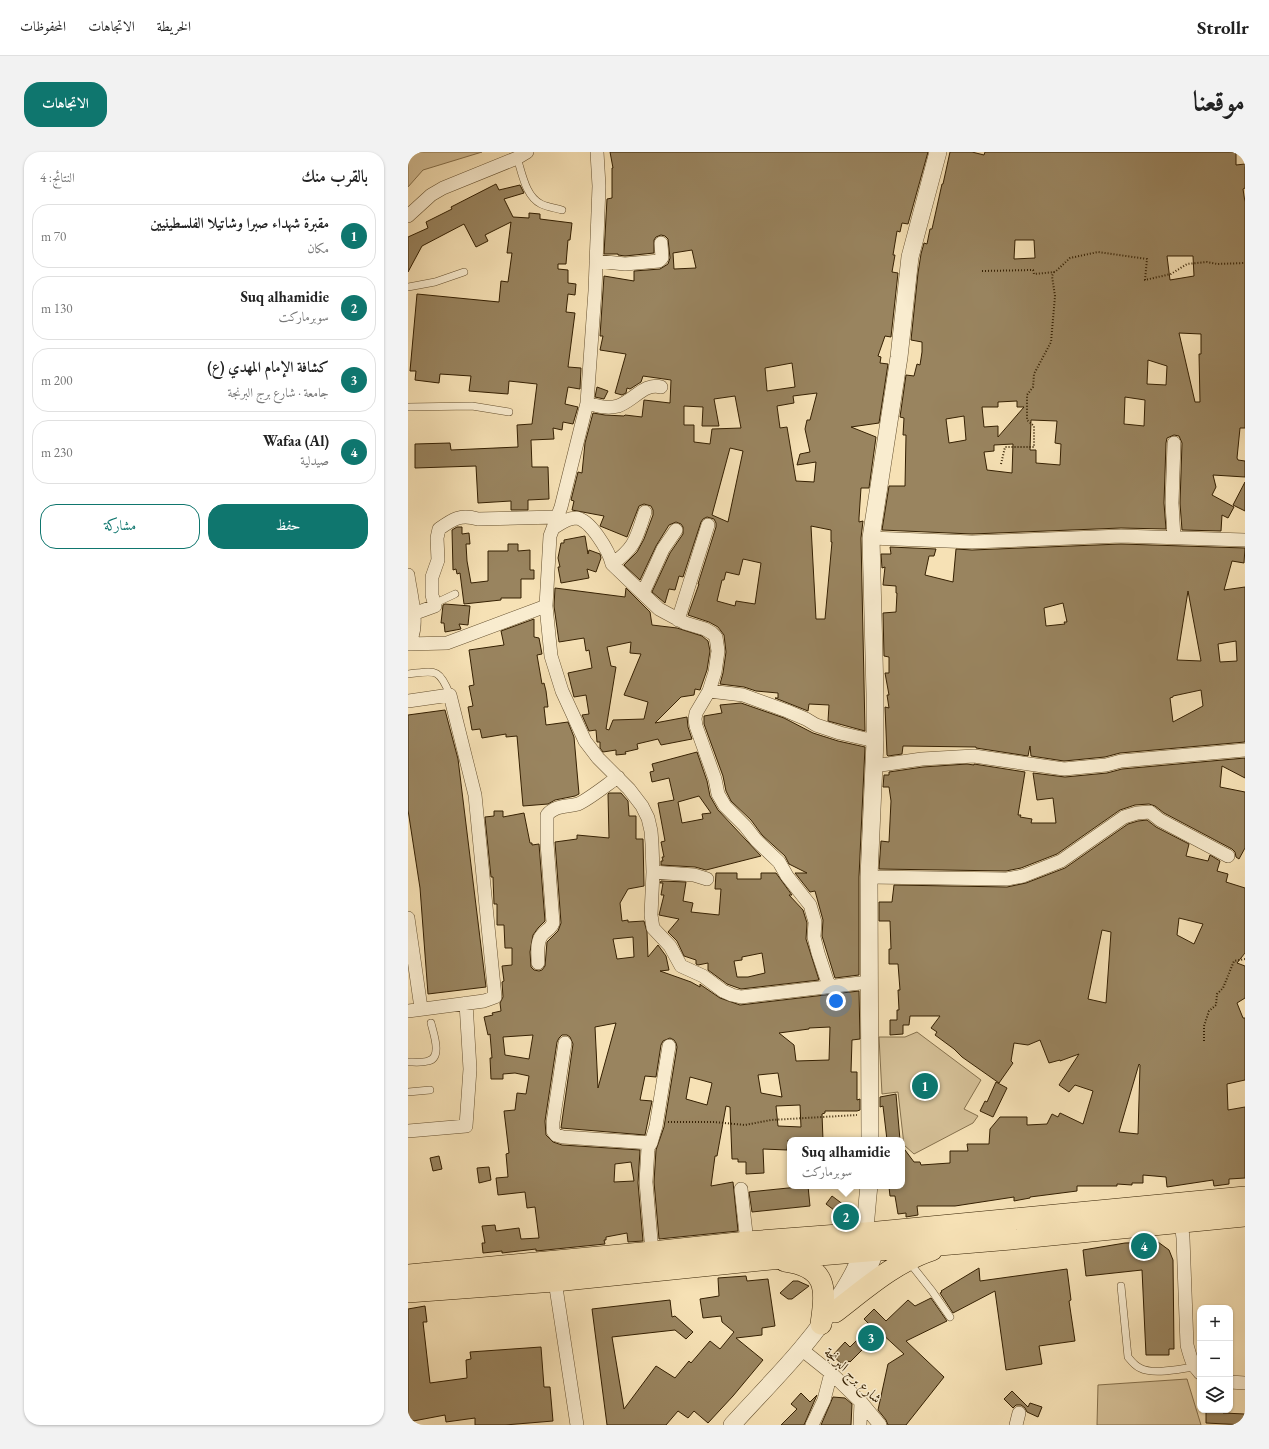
<!DOCTYPE html>
<html lang="ar">
<head>
<meta charset="utf-8">
<style>
	body { margin:0; font-family:"EB Garamond",Amiri,serif; background:#f2f2f2; color:#222; direction:rtl }
	.controls { position:absolute; right:12px; bottom:12px; display:grid; overflow:hidden; border-radius:8px; box-shadow:0 1px 3px #0004 }
	.controls button { width:36px; height:36px; display:grid; place-items:center; padding:0; border:0; border-bottom:1px solid #e0e0e0; background:#fff; color:#222; font:20px sans-serif }
	.you { position:absolute; left:428px; top:849px; width:14px; height:14px; margin:-10px; border:3px solid #fff; border-radius:50%; background:#1a73e8; box-shadow:0 0 0 6px #1a73e833 }
	.badge { display:grid; place-items:center; width:26px; height:26px; border-radius:50%; background:#0f766e; color:#fff; font-size:13px; font-weight:700 }
	.pin { position:absolute; translate:-50% -50%; border:2px solid #fff; box-shadow:0 1px 4px #0006 }
	.popup { position:absolute; left:379px; top:985px; width:118px; height:52px; box-sizing:border-box; display:grid; place-content:center; border-radius:8px; background:#fff; filter:drop-shadow(0 1px 3px #0005); font-size:13px; white-space:nowrap; color:#767676 }
	.popup b { font-size:15px; color:#222 }
	.popup::after { content:''; position:absolute; left:50%; top:100%; margin-left:-8px; border:8px solid transparent; border-top-color:#fff }
	.list { margin:0; padding:0; list-style:none }
	h2 { display:flex; justify-content:space-between; align-items:center; height:52px; margin:0; padding:0 16px; font-size:17px }
	h2 small { font-size:13px; font-weight:400; color:#767676 }
	.list li { display:grid; grid-template-columns:26px 1fr auto; gap:12px; align-items:center; box-sizing:border-box; height:64px; margin:0 8px 8px; padding:0 8px; border:1px solid #e0e0e0; border-radius:16px }
	.list b { display:block; font-size:15px; white-space:nowrap }
	.list p { margin:0; font-size:13px; white-space:nowrap; color:#767676 }
	.list em { font-size:13px; font-style:normal; color:#767676 }
	.actions { display:flex; gap:8px; padding:12px 16px }
	.actions a { flex:1; padding:9px 0; border:1px solid #0f766e; border-radius:16px; text-align:center; font-size:14px; color:#0f766e }
	.actions .main { background:#0f766e; color:#fff }
	.icon { flex:none; width:22px; height:22px; fill:none; stroke:currentColor; stroke-width:2; stroke-linecap:round; stroke-linejoin:round }
	.map { position:relative; flex:none; width:837px; height:1273px; overflow:hidden; direction:ltr; border-radius:16px }
	header { display:flex; align-items:center; gap:24px; box-sizing:border-box; height:56px; padding:0 20px; background:#fff; border-bottom:1px solid #e0e0e0 }
	header strong { font-size:19px }
	nav { display:flex; gap:22px; margin-inline-start:auto; font-size:14px }
	.intro { display:flex; align-items:center; justify-content:space-between; box-sizing:border-box; height:96px; padding:0 24px }
	h1 { margin:0; font-size:28px }
	.button { padding:10px 18px; border-radius:16px; background:#0f766e; color:#fff; font-size:14px; font-weight:700 }
	main { display:flex; gap:24px; padding:0 24px }
	aside { flex:1; background:#fff; border-radius:16px; box-shadow:0 1px 3px #0004 }
	.map>svg:first-child { display:block }
</style>
</head>
<body>
<header>
<strong>Strollr</strong>
<nav><a>الخريطة</a><a>الاتجاهات</a><a>المحفوظات</a></nav>
</header>
<div class="intro"><h1>موقعنا</h1><a class="button">الاتجاهات</a></div>
<main>
<div class="map">
<svg width="837" height="1273" viewBox="0 0 837 1273">
	<rect width="100%" height="100%" fill="#f6e1b5"/>
	<filter id="stains"><feTurbulence type="fractalNoise" baseFrequency=".005" numOctaves="4"/><feColorMatrix values="0 0 0 0 .2 0 0 0 0 .09 0 0 0 0 .02 0 0 0 .5 -.17"/></filter>
	<radialGradient id="worn" r=".72"><stop offset=".6" stop-color="#630" stop-opacity="0"/><stop offset="1" stop-color="#630" stop-opacity=".3"/></radialGradient>
	<path fill="#d5c097" stroke="#85704c" d="M0,0h74l-59,18 -15,17z
		M509,880l64,48 -17,29 14,7 -5,7 -59,31 -10,-9 -6,-53 -16,2 -3,-57h26z
		M779,1227l14,46h-104l1,-40z"/>
	<path fill="#99845f" stroke="#352002" fill-rule="evenodd" d="M202,0h318l-20,72 -6,-1 -2,9 -3,-1 -4,24h2l-3,17 6,1 -7,64 -6,-1 -7,20 3,1 -1,6 8,1 -9,59 -28,4 25,10 -7,51h-8l-2,30v4l4,-1 -2,17 4,193 -37,-10 1,-16 -20,-1 -1,7 -33,-13h3v-5l-22,-2 -12,-4 -24,-3 3,-11 3,-21 -2,-17 -6,-8 -9,-5 -21,-7 11,-31h-1l18,-57v-4l-2,-4 -7,-2 -4,2 -2,3 -18,55 -4,-1 -4,14 -6,-1 -4,14 -13,-11 18,-39 13,-19v-7l-2,-3 -5,-2 -7,3 -13,21 -16,34 -16,-15 13,-13 7,-13 9,-24v-5l-2,-4 -7,-2 -5,2 -12,31 -27,-11 4,-10 -32,-6 2,-9 -3,-1 7,-28 4,1 3,-30 8,-30 12,2 19,1 1,-1 17,2 2,-17 26,3 1,-23 -28,-4 -2,6 -11,7 -3,-1 -1,5 -4,2 -7,-2 11,-39 -26,-4 3,-14h-3l4,-60 30,5v-10l26,-2 8,-5 2,-6 -2,-19 -3,-3 -4,-1 -5,2 -2,3v13l-29,3 -7,-1v-1h-14l3,-55 5,-1v-30h1zM284,98l4,18 -22,1 -1,-16zM384,211l3,24 -28,4 -2,-23zM409,241l-7,27h-3l-2,9 5,23 -10,2 -3,11 19,-3 -2,20 -18,-1 -9,-54 -7,1 -3,-22 17,-3 -1,-7zM327,244l6,32 -29,1 -2,15 -16,-2v-17h-10v-19l19,1 -1,19h17l-5,-27zM322,296l13,3 -15,71 -16,-7zM403,374l20,4v12h1l-7,77h-9zM335,407l18,4 -6,41 -19,-3 -1,5 -18,-5 5,-21h2l2,-8 13,3z
		M542,0h22l12,3 1,-3h251v13l9,-1v24l-2,1 2,13v226h-5l-3,30 1,2 7,1v16l-32,-2 3,12 -4,8 22,12 -6,11 -6,-3 -1,16 -39,-1 -2,-27 2,-60 -3,-7 -5,-1 -7,3 -1,5 -2,60 2,26 -45,-1 -149,6 -90,-4 7,-44h16l1,-51h-3l1,-17 -4,-1 6,-42 8,1 3,-12 3,1 2,-13v-10l-11,-2 7,-67 3,-19 3,-11 3,1 3,-15h2l10,-45h1zM607,88h19l1,18 -21,1zM759,104h26l1,20 -24,4zM771,181l22,1v20h-2l1,48h-5zM740,208l19,6 -1,19 -19,-1zM717,245l20,3 -1,26 -20,-2zM609,249v6h7l-26,30v-11l-14,1 -2,-20h16v-5zM556,264l2,24 -17,3 -3,-24zM623,268l26,1 -2,22 6,1 -1,21 -24,-2v-13h-6zM605,292l-1,29 -25,-3 -3,-18 10,-1v-6z
		M88,32l3,6 21,-5 4,8 -20,6 9,18 16,1v-5l11,1v5l32,4 -2,17h-2l-2,24h-8v5l10,1v13l8,1 -1,11 -7,-1 -2,18 9,1 -7,54 13,1 -1,21 -12,-2 -3,17 13,3 -5,17 -10,-2 -1,8 -9,-2 1,11 -23,1 1,27h16l1,32 -21,1v10h-17v-9l-33,2 -2,-37 -61,2v-24l35,-1 1,7 67,-3 -1,-22 15,-1 5,-40 -28,-3 -1,13 -39,-3 2,-15 -31,-2 -1,9 -24,-3 1,-9h-6l7,-77 82,8 2,-21 7,1 4,-29h-5l4,-31 -26,13 3,6 -12,6 -12,-23 -42,22 -14,26v-35l20,-9 -2,-6 26,-13 -1,-2z
		M189,235l11,4 -4,8 -9,-2z
		M837,330v29l-12,-6z
		M49,375h5v7l7,-1 1,11h-4l1,17 4,22 17,-2v-30h20v-7h10v7l12,-1v20h4v9h-13v19h-20v2l-37,4 -4,-31 -3,1 -1,-5 -3,1 -1,-40z
		M177,384l3,18 1,-4 11,4 1,4 -5,14 -9,-3 2,9 -28,5 -3,-16h2l-2,-9 3,-15h3v-3z
		M713,392l124,4 -1,15 -12,-2 -8,29 21,-3v155l-125,11 -15,4 -41,4 -33,-5 -1,-10 -2,10 -52,-8v-1l-73,-1 -1,8 -14,2 -1,-1 -2,-48 4,1 -2,-13h2l-4,-22h4v-16l-5,-1 -1,-43 13,-1 1,-19h-1v-7l-13,-1 2,-18 -3,1 -1,-14h10l-1,-7 46,2 -2,7h-5l-4,19 28,7 3,-33 16,1zM780,439l13,70 -24,-1zM655,451l4,19h-3l1,2 -19,2 -2,-18zM828,489l1,20 -17,1 -2,-18zM793,538l2,16 -30,16 -3,-24 3,-1v-1z
		M147,436l70,9 1,-9 24,24 2,13 25,3 25,8 6,5 2,10 -3,19 -7,20 -5,-1 -1,6 -13,2 -26,26 32,-6 1,10 4,12 -31,6 -3,-6 -21,5 1,5 -13,3 1,2 -10,1v-5l-13,2 -3,-4v-6h-3l-1,-12 -7,1 -7,-16 7,-1 -3,-19 -12,2 -6,-24 24,-5 -3,-18 -3,1 -2,-13 -25,4 -5,-36zM223,490l-1,11 11,1 -17,41 24,7 -4,17 -31,1 -4,10 -3,-1 10,-62 -5,-1 -4,-19z
		M37,452l25,2 -2,19 -9,-1 2,5 -16,3 -1,-9h-3l2,-18z
		M126,467v18l5,1 3,16 -5,1 5,29 2,-1 2,8 2,16h-4l2,18 22,-3 6,15 5,57 -4,2 -20,4 -7,4 -25,2 -6,-70 -11,1v-3l-24,4 -2,-9 -8,1 -4,-23 5,-1 -4,-20 5,-1 -5,-35 35,-5 -3,-14z
		M333,551l43,15 29,15 25,8 27,6 -6,130v98l-24,3 -13,-42 1,-16 -8,-29 -5,1 -15,-19h12l-18,-9 -4,-8 -23,-21 -11,-15 -20,-19 -5,-10 -3,-15 -19,-52v-8l18,-3 -2,-8z
		M37,558l13,49 28,228 -58,7 -8,-106 -12,-78v-95z
		M289,600l10,29 3,15 8,14 43,46 -55,14 -11,-3 -34,-2v-4h2l-1,-4h2l-3,-15 4,-1 -7,-38 16,-3 -5,-22 -17,4 -2,-10 4,-1 -2,-7zM291,644l12,17 -9,1 1,5 -21,4 -4,-21z
		M837,606v20l-23,-12 -2,21 25,5v56l-6,11 -3,-2 -1,-5 -3,-3 -68,-36 -9,-7 -6,-2 -14,1 -15,5 -63,44 -36,14 -15,3 -127,-2 2,-28 8,1 2,-41 -2,-14h-6l1,-12h5v-3l34,-5 44,-3 7,1v-1l51,8 -7,43h3l-1,2 12,2 -1,4h25l-3,-25 -16,2 -4,-27 32,4 42,-4 15,-4z
		M201,641h12l7,8 1,15h7v23h7l1,47 -16,3 -8,14 2,18 6,-1v2l16,-1 3,11 1,25 10,-12 8,11 3,14 -9,1 31,11 9,5v-3l1,1 19,13 20,7 119,-14 1,48 -8,1 -1,32h6v28l3,-1v11l-3,1h-32v2l-3,1 1,26h-35l-1,10 -24,-1 1,24 -18,1v-12h-8v-3h-6l-2,-52 -4,-1 -9,50h-2l-4,30 22,-4 5,49 -79,8 -5,-57 2,-32 8,-23 13,-80 -1,-4 -2,-3 -4,-2 -7,3 -2,4 -5,32 -11,-1 -5,24 12,1 -7,34 -84,-7 12,-84 -3,-7 -3,-2h-5l-3,3 -2,4 -12,79 1,14 7,7 9,3 78,5 -2,33 5,58 -15,1 -1,-9 -21,4v3h-2l1,4 -69,7v-2l-34,4v-2l-19,2 -1,-10h3l-3,-17 13,-1 1,6 23,-3 2,11 18,-1 -4,-31 -8,1 -2,-16 -27,3 -2,-17 12,-1 -2,-23 3,-1 -5,-42 11,-1 2,-17 9,1 3,-18 -14,-3 -12,1v5h-12l-1,-21h2l-2,-24 -2,1 -4,-18 9,-2 -1,-2 9,-2 -1,-8 3,-6 -1,-15 2,-1 -2,-15 10,-1v-17h-7l-1,-23h-7v-21h-3l-1,-27h-2l-6,-60 9,-1v-5h9v6l21,-4 6,30h2v2l7,-1 6,77 -7,7 -5,7 -3,17 1,15 3,3 5,1 3,-1 3,-4 2,-24 11,-11 3,-8 -6,-81 22,-3v-4l32,3 -1,-44zM225,785l1,20 -17,2 -4,-20zM208,871l-18,65 -3,-61zM422,875l-1,33 -33,1 -2,-16 -15,-12 30,-4v-1zM125,883l-4,24 -24,-4 -2,-18zM370,921l4,24 -21,-4 -3,-18zM282,925l22,6 -5,22 -21,-6zM392,953l1,22 -23,-1 -2,-20zM223,1010l3,19 -20,1 1,-18z
		M739,668l9,7 33,17 -3,12 22,5 2,-6 10,6 -3,10 11,3 -2,8 19,6v65l-8,10 8,3v32l-8,5 6,15h2v62l-18,4 1,26 17,-3v71l-16,1v5l-15,2 -1,-6 -46,7 -1,-10 -23,-2v8h-11v2l-15,-1v2h-40v5l-47,6v1l-11,2 -5,1v-4l-59,9h-38l1,9 -12,2v-4l-8,1 -3,-18h-5l-1,-9 13,-1v-40l12,16h6l1,3 29,-2v-12h18l-1,-7h22l1,-15 10,-12h27v8l20,-1 5,-10 6,3 2,-4 23,11 10,-33 -18,-6 -6,7 -10,-7 20,-31 -19,7v-1l-11,3 -9,-23 -12,5 -14,-2 -3,18 2,2 -14,20 -37,-26 -8,-8 -19,-14 2,-3 -6,-4 9,-12h-30l-1,9h-6v9l-13,1v-15h7v-10h2l-1,-20h2l-2,-26h-9v-15h2l-1,-28h-11v-19h13l2,-17 113,2 19,-4 39,-15 63,-44 10,-3zM771,766l24,6 -9,20 -17,-9zM694,778l9,2 -5,71 -18,-4zM731,912l1,1 -2,69 -19,-2z
		M308,721h21v6h24v-6h15l16,22h-3l14,15 4,13 -1,16 13,41 -78,9 -14,-5 -19,-14v-7l-10,2 -2,-1v-4l-12,-4 -7,-15 -9,-9 11,-13 -20,-4 5,-20h-3l2,-12h-3l1,-2 25,1 -3,19 10,2 -2,9 28,3 2,-26h-6zM354,801l3,20 -17,4h-11l-3,-16 8,-1v-3z
		M588,930l11,6 -14,29 -13,-6 5,-10 2,1z
		M488,942l4,46h-13l-4,-34 -3,1v-10z
		M31,1004l3,13 -9,2 -3,-13z
		M81,1015l2,13 -12,3 -2,-15z
		M400,1034l2,20 -58,6 -3,-20z
		M424,1044l20,15 -6,8 -20,-15z
		M750,1090l11,8 4,10 1,89h-5v6h-23l-4,-85 -56,6 -3,-26 42,-7z
		M571,1116l1,13 87,-12 4,31 -2,1 6,40 -36,5 3,18 -36,6 -11,-79 -42,22 -13,-20 2,-1 -1,-1z
		M338,1124l1,5 21,-2 7,47 -13,2v7l-26,3 27,22 -30,36 -25,27 -14,-12 -6,7 -10,-7 -12,14h-59l-15,-116 78,-9 2,17 3,-1 18,16 -7,7 -11,-9 -63,7 12,72 32,-43 19,12 14,-17 2,2 19,-22 10,8 14,-17 -12,-10 -1,-6 -18,2 -3,-19 19,-3 -1,-18z
		M385,1129h5l11,5 -17,13h-4l-8,-6z
		M523,1146l16,23 -41,20 38,36 -38,48h-18l-2,-5 -8,-10 10,-46 16,-10 -24,-22 -30,30 -1,-1 -6,5 -10,-11 12,-13 5,5 21,-21 -7,-7 10,-10 12,12 22,-21 7,6z
		M17,1154l2,16h-4l7,61 37,-5 -1,-18 5,-1 -1,-7 71,-5 3,40h6l3,34 -48,4h-30v-7l-29,4 -1,-7 -37,7v-113z
		M604,1239l16,16 2,-4 12,4 -4,10 -11,-5 -2,-4 -4,-3h-5l-3,3 -9,-9z
		M393,1241l9,9 7,-7 -13,30h-23l16,-16 -6,-5z
		M425,1245l12,1 7,6 -1,21h-30z
		M798,1258h17v3l22,1v11l-39,-2z"/>
	<g fill="none" stroke-linecap="round" stroke-linejoin="round">
		<defs>
			<path id="service" d="M109,6c5,14 8,38 24,46 6,3 14,4 21,6
				M0,135l27,-5 29,-10
				M0,255l64,-1 37,6
				M27,454l5,-5 15,-7
				M0,522c27,-3 31,-7 42,21
				M0,910c6,0 14,1 20,-1 15,-3 5,-29 3,-38
				M0,940l22,-2
				M501,1110l23,29 18,26
				M713,1134l7,71c4,5 7,9 12,11 13,7 39,1 54,-1"/>
			<path id="minor" d="M189,0l2,34 -4,105 -8,112 -26,104 -11,29 -4,70 5,50 11,35 23,50 13,17 31,31 13,17 6,12 3,13 1,13 1,28 -2,43 2,13 17,18 11,20 22,10 20,15 9,4 9,2 128,-15
				M0,64l23,-21 12,-7 74,-30 10,-6
				M188,109l29,3 34,-3 3,-3 -1,-15
				M179,251c11,3 20,6 31,3 15,-5 27,-24 43,-19
				M766,291l-2,60 2,35
				M145,376c7,-4 14,-10 23,-10 14,1 33,33 36,46l47,45 26,14 20,6 7,4 4,4 2,14 -3,21 -6,19 -13,22 -1,6 1,7 19,53 3,15 7,12 20,20 11,14 23,22 8,14 23,29 5,17 -1,15 4,16 11,33
				M463,386l101,4 149,-6 124,4
				M204,412c24,-17 24,-26 33,-52
				M0,423c2,16 13,56 0,67
				M235,441l20,-44 13,-19
				M5,462l22,-8 -3,-11v-18l6,-17 -1,-22 2,-9c14,-10 21,-15 39,-10l79,-2
				M270,468l30,-95
				M0,492l39,-1 99,-37
				M301,539l34,4 44,16 19,8 10,6 24,8 35,8
				M0,549l42,-6 25,100 20,202 -11,4 -76,10
				M466,614l48,-7 52,-3 90,13 42,-4 15,-4 124,-11
				M245,720l41,3 13,4
				M461,725l138,2 16,-3 38,-15 63,-44 13,-4 13,-1 10,8 68,36
				M0,766l13,90
				M130,811c0,-9 -2,-21 4,-28 4,-5 9,-6 11,-12l-6,-80v-28c8,-10 20,-8 31,-11 10,-4 31,-21 40,-27
				M157,891l-12,79v9l3,4 7,2 88,6
				M0,979l58,-5 4,-57 -4,-66
				M333,1037l6,53
				M773,1070l2,16 4,107c3,11 5,20 13,28
				M244,1100l-6,-70 2,-34 3,-5 5,-17 13,-80
				M147,1129l22,144
				M393,1197l30,24 30,29 19,23
				M822,1230l15,1
				M404,1273l12,-25 7,-27
				M452,1273l1,-23
				M608,1273l3,-12"/>
			<path id="tertiary" d="M462,988l-1,-263 6,-136v-47l-4,-156 28,-181 11,-100 28,-105
				M446,1139c12,-16 21,-32 23,-52
				M324,1273c38,-42 80,-82 109,-131 7,-11 15,-23 18,-35 7,-23 7,-49 10,-73"/>
			<path id="primary" d="M377,1109c43,6 41,28 36,63
				M0,1123l244,-23 95,-10 131,-10 367,-35
				M0,1140l147,-11 216,-22 240,-20 234,-23
				M427,1160c30,-23 60,-50 97,-62"/>
		</defs>
		<use href="#service" stroke="#65502f" stroke-width="8"/>
		<use href="#minor" stroke="#65502f" stroke-width="14"/>
		<use href="#tertiary" stroke="#65502f" stroke-width="18"/>
		<use href="#primary" stroke="#352002" stroke-width="22"/>
		<path stroke="#352002" stroke-width="2" stroke-dasharray="1 2" stroke-linecap="butt" d="M574,119l51,-1 1,4 21,-2 15,-14 28,-6 49,7 -2,21 26,-6 16,-10 20,-2 10,2 28,-1
			M593,312l4,-17h29v-21l-7,-6v-25l6,-8 1,-13 17,-32 4,-46 -3,-20 2,-4
			M796,889v-15l5,-15 7,-6 1,-11 6,-6 11,-27 11,-2
			M260,970h46l31,3 26,-5 86,-5"/>
		<use href="#service" stroke="#f9eccf" stroke-width="7"/>
		<use href="#minor" stroke="#f9eccf" stroke-width="13"/>
		<use href="#tertiary" stroke="#f9eccf" stroke-width="17"/>
		<use href="#primary" stroke="#f6e1b5" stroke-width="21"/>
	</g>
	<g text-anchor="middle" stroke-width="3" stroke-linejoin="round" paint-order="stroke">
		<g font-size="14" fill="#352002" stroke="#f9eccf">
			<text transform="translate(445 1223) rotate(44)" y="5">شارع برج البرنجة</text>
		</g>
	</g>
	<rect width="100%" height="100%" filter="url(#stains)"/>
	<rect width="100%" height="100%" fill="url(#worn)"/>
</svg>
<div class="controls">
<button>+</button>
<button>−</button>
<button><svg class="icon" aria-label="layers" viewBox="0 0 24 24"><path d="M12 4l9 5-9 5-9-5zM3 14l9 5 9-5"/></svg></button>
</div>
<div class="you"></div>
<div class="pin badge" style="left:517px;top:934px">1</div>
<div class="pin badge" style="left:438px;top:1065px">2</div>
<div class="popup"><b>Suq alhamidie</b>سوبرماركت</div>
<div class="pin badge" style="left:463px;top:1186px">3</div>
<div class="pin badge" style="left:736px;top:1094px">4</div>
</div>
<aside>
<h2>بالقرب منك<small>النتائج: 4</small></h2>
<ul class="list">
<li><span class="badge">1</span><div><b>مقبرة شهداء صبرا وشاتيلا الفلسطينيين</b><p>مكان</p></div><em>70 m</em></li>
<li><span class="badge">2</span><div><b>Suq alhamidie</b><p>سوبرماركت</p></div><em>130 m</em></li>
<li><span class="badge">3</span><div><b>كشافة الإمام المهدي (ع)</b><p>جامعة · شارع برج البرنجة</p></div><em>200 m</em></li>
<li><span class="badge">4</span><div><b>Wafaa (Al)</b><p>صيدلية</p></div><em>230 m</em></li>
</ul>
<div class="actions"><a class="main">حفظ</a><a>مشاركة</a></div>
</aside>
</main>
</body>
</html>
